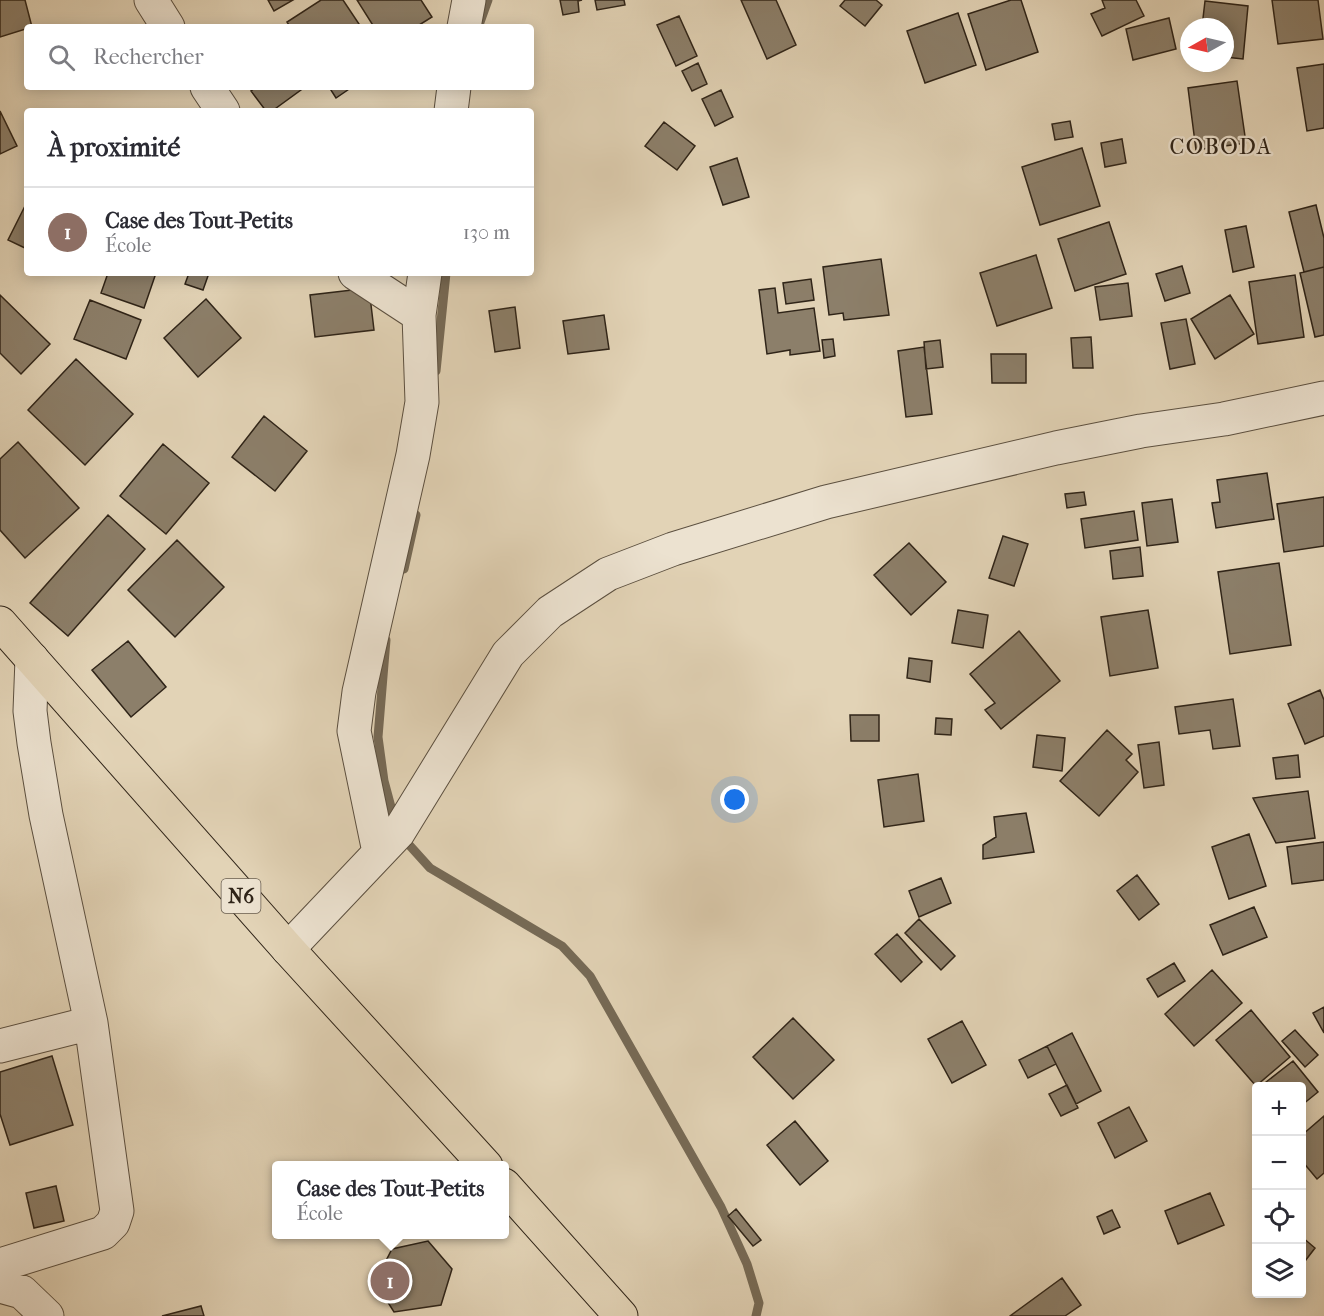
<!DOCTYPE html>
<html lang="fr">
<head>
<meta charset="utf-8">
<style>
	body { margin:0; font-family:"IM FELL French Canon",serif; background:#f7f7f7; color:#2b2b33 }
	.controls { position:absolute; right:18px; bottom:18px; display:grid; overflow:hidden; border-radius:6px; box-shadow:0 3px 15px #0003 }
	.controls button { width:54px; height:54px; display:grid; place-items:center; padding:0; border:0; border-bottom:2px solid #e1e1e2; background:#fff; color:#2b2b33; font:30px sans-serif }
	.compass { position:absolute; left:1180px; top:18px; width:54px; height:54px; border-radius:50%; background:#fff; box-shadow:0 3px 15px #0003; rotate:262deg }
	.you { position:absolute; left:735px; top:800px; width:21px; height:21px; margin:-15px; border:4px solid #fff; border-radius:50%; background:#1a73e8; box-shadow:0 0 0 9px #1a73e833 }
	.badge { display:grid; place-items:center; width:39px; height:39px; border-radius:50%; background:#0b8043; color:#fff; font-size:20px; font-weight:700 }
	.pin { position:absolute; translate:-50% -50%; border:3px solid #fff; box-shadow:0 2px 6px #0006 }
	.popup { position:absolute; left:272px; top:1161px; width:237px; height:78px; box-sizing:border-box; display:grid; place-content:center; border-radius:6px; background:#fff; filter:drop-shadow(0 2px 4px #0005); font-size:20px; white-space:nowrap; color:#7c7c81 }
	.popup b { font-size:22px; color:#2b2b33 }
	.popup::after { content:''; position:absolute; left:50%; top:100%; margin-left:-12px; border:12px solid transparent; border-top-color:#fff }
	.list { margin:0; padding:0; list-style:none }
	h2 { display:flex; justify-content:space-between; align-items:center; height:78px; margin:0; padding:0 24px; font-size:26px }
	h2 small { font-size:20px; font-weight:400; color:#7c7c81 }
	.list li { display:grid; grid-template-columns:39px 1fr auto; gap:18px; align-items:center; box-sizing:border-box; height:90px; padding:0 24px; border-top:2px solid #e1e1e2 }
	.list b { display:block; font-size:22px; white-space:nowrap }
	.list p { margin:0; font-size:20px; white-space:nowrap; color:#7c7c81 }
	.list em { font-size:20px; font-style:normal; color:#7c7c81 }
	.icon { flex:none; width:33px; height:33px; fill:none; stroke:currentColor; stroke-width:2; stroke-linecap:round; stroke-linejoin:round }
	.map { position:relative; flex:none; width:1324px; height:1316px; overflow:hidden }
	.search { position:absolute; background:#fff; box-shadow:0 3px 15px #0003; left:24px; top:24px; width:510px; height:66px; display:flex; align-items:center; gap:15px; box-sizing:border-box; padding:0 21px; border-radius:6px; color:#7c7c81; font-size:22px }
	.panel { position:absolute; background:#fff; box-shadow:0 3px 15px #0003; left:24px; top:108px; width:510px; height:168px; border-radius:6px }
	.map>svg:first-child { display:block }
</style>
</head>
<body>
<div class="map">
<svg width="1324" height="1316" viewBox="0 0 1324 1316">
	<rect width="100%" height="100%" fill="#e2d3b6"/>
	<filter id="stains"><feTurbulence type="fractalNoise" baseFrequency=".00333" numOctaves="4"/><feColorMatrix values="0 0 0 0 .2 0 0 0 0 .09 0 0 0 0 .02 0 0 0 .5 -.17"/></filter>
	<radialGradient id="worn" r=".72"><stop offset=".6" stop-color="#630" stop-opacity="0"/><stop offset="1" stop-color="#630" stop-opacity=".3"/></radialGradient>
	<g fill="none" stroke-linecap="round" stroke-linejoin="round">
		<path stroke="#766a56" stroke-width="9" d="M479,25l9,-25
			M436,371l10,-98
			M404,569l12,-54
			M386,640l-8,97 6,44 11,41
			M402,837l28,31 132,78 28,30 131,231 26,57 12,39 -3,13"/>
	</g>
	<path fill="#8c7f6a" stroke="#2f2418" stroke-width="1.5" d="M0,0h25l7,27 -32,10z
		M268,0h25l-19,11z
		M321,0h22l18,27h-71l-3,-5z
		M357,0h64l11,17 -16,10h-42z
		M560,0h22l-4,1 1,11 -16,3z
		M595,0h29l1,5 -28,5z
		M741,0h35l20,45 -29,14z
		M845,0h31l6,5 -17,21 -25,-20z
		M1011,0h10l17,52 -52,18 -18,-56z
		M1102,0h34l8,16 -42,20 -11,-22 14,-6z
		M1272,0h46l5,39 -45,5z
		M1205,1l43,5 -5,53 -18,-2v-30h-23z
		M958,13l18,52 -51,18 -18,-52z
		M679,16l18,40 -21,10 -19,-41z
		M1169,18l7,31 -43,11 -7,-31z
		M698,63l9,21 -15,7 -10,-20z
		M1324,64v64l-17,3 -10,-63z
		M1237,81l9,62 -50,7 -8,-62z
		M256,87h49l-33,24h-6l-15,-20z
		M329,87h23l-16,11z
		M721,90l12,27 -18,9 -13,-27z
		M0,111l17,35 -17,8z
		M1070,121l3,16 -18,3 -3,-16z
		M664,122l31,24 -18,24 -32,-24z
		M1122,139l4,24 -21,4 -4,-24z
		M1082,148l18,58 -60,19 -18,-58z
		M737,158l12,39 -26,8 -13,-38z
		M27,202v47l-19,-9z
		M1316,205l8,33v29l-20,5 -15,-60z
		M1109,222l17,52 -51,17 -17,-52z
		M1246,226l8,41 -21,5 -8,-42z
		M1036,255l16,53 -55,18 -17,-53z
		M881,259l8,56 -45,5 -1,-7 -14,2 -6,-48z
		M1182,266l8,27 -25,8 -9,-27z
		M1324,267v68l-9,2 -15,-64z
		M108,273h48l-12,35 -43,-15z
		M189,273h20l-6,17 -18,-6z
		M1295,275l9,62 -46,7 -9,-62z
		M811,279l3,21 -28,4 -3,-21z
		M1128,283l4,33 -32,4 -5,-33z
		M369,288l5,42 -59,7 -5,-42z
		M775,288l3,25 36,-5 6,43 -30,4v-5l-23,4 -8,-64z
		M0,295l50,49 -29,30 -21,-21z
		M1230,295l24,39 -39,25 -24,-40z
		M206,299l35,39 -43,39 -34,-39z
		M90,300l51,20 -15,39 -52,-20z
		M515,307l5,41 -25,4 -6,-41z
		M604,315l5,34 -41,5 -5,-33z
		M1186,319l9,45 -25,5 -9,-46z
		M1091,337l2,31h-20l-2,-30z
		M833,339l2,17 -11,2 -2,-18z
		M940,340l3,27 -17,2 -2,-27z
		M924,347l8,67 -26,3 -8,-66z
		M991,354h35v29h-34z
		M76,359l57,55 -48,51 -57,-55z
		M264,416l43,35 -32,40 -43,-34z
		M18,442l61,66 -54,50 -25,-28v-71z
		M163,444l46,39 -43,51 -46,-38z
		M1267,473l7,46 -58,9 -4,-25 8,-1 -3,-22z
		M1084,492l2,13 -19,3 -2,-14z
		M1324,497v49l-40,6 -7,-48z
		M1172,499l6,43 -31,4 -5,-43z
		M1134,511l4,29 -53,8 -4,-29z
		M108,515l37,34 -77,87 -38,-33z
		M1003,536l25,8 -14,42 -25,-8z
		M177,540l47,47 -49,50 -47,-47z
		M909,543l37,39 -35,33 -37,-40z
		M1140,547l3,29 -30,3 -3,-28z
		M1279,563l12,82 -61,9 -12,-82z
		M958,610l30,5 -5,33 -31,-5z
		M1148,610l10,58 -48,8 -9,-59z
		M1019,631l41,50 -59,48 -16,-19 10,-7 -25,-29z
		M128,641l38,46 -35,30 -39,-47z
		M909,658l23,3 -2,21 -23,-4z
		M1320,690l4,10v36l-19,8 -17,-40z
		M1233,699l7,47 -27,3 -3,-19 -31,4 -4,-27z
		M850,715h29v26h-28z
		M936,718l16,1 -1,16 -16,-1z
		M1107,730l25,24 -6,6 12,12 -39,44 -39,-35z
		M1037,735l28,3 -3,33 -29,-4z
		M1159,742l5,43 -20,3 -6,-43z
		M1298,755l2,22 -24,2 -3,-21z
		M918,774l6,47 -40,6 -6,-47z
		M1308,791l7,47 -39,5 -23,-45z
		M1026,813l8,39 -51,7v-14l13,-8 -2,-20z
		M1249,834l17,52 -37,13 -17,-52z
		M1324,842v38l-32,4 -5,-37z
		M1137,875l22,29 -20,16 -22,-29z
		M941,878l10,25 -32,14 -10,-26z
		M1254,907l13,30 -44,18 -13,-30z
		M919,919l36,37 -14,14 -36,-37z
		M897,934l25,28 -21,20 -26,-28z
		M1174,963l11,18 -27,16 -11,-18z
		M1212,970l30,33 -48,43 -29,-32z
		M1324,1007v26l-11,-20z
		M1251,1010l39,47 -34,29 -40,-46z
		M793,1018l41,42 -41,39 -40,-42z
		M962,1021l24,44 -34,18 -24,-44z
		M1295,1030l23,25 -13,12 -23,-26z
		M1072,1033l29,58 -25,13 -29,-58z
		M1047,1046l9,18 -28,14 -9,-18z
		M52,1056l21,69 -63,20 -10,-31v-42z
		M1293,1061l25,31 -16,13v-19h-41z
		M1067,1085l11,23 -17,8 -12,-22z
		M1129,1107l18,34 -32,17 -17,-35z
		M1324,1116v57l-7,6 -15,-18v-26z
		M795,1121l33,40 -28,24 -33,-40z
		M56,1186l8,35 -30,7 -8,-35z
		M1210,1193l14,32 -46,19 -13,-33z
		M736,1209l25,31 -8,6 -25,-30z
		M1112,1210l8,17 -16,7 -7,-17z
		M1302,1237l13,11 -13,17z
		M428,1241l24,28 -11,36 -47,7 -19,-30 17,-33z
		M1062,1278l19,27 -16,11h-55z
		M201,1306l3,10h-42z"/>
	<g fill="none" stroke-linecap="round" stroke-linejoin="round">
		<defs>
			<path id="minor" d="M151,0l17,27
				M464,27l5,-27
				M207,87l16,24
				M451,111l3,-24
				M355,273l64,42
				M379,852l-25,-121 5,-39 54,-237 9,-53 -3,-87 6,-42
				M288,949l110,-116 110,-179 42,-42 58,-38 65,-25 153,-47 230,-54 85,-17 83,-12 100,-21
				M0,1046l91,-23
				M0,1265l103,-32 10,-10 4,-12 -26,-188 -45,-208 -12,-72 -4,-32 2,-52
				M0,1286l22,6 25,24"/>
			<path id="major" d="M0,623l288,326 198,217
				M504,1185l117,131"/>
		</defs>
		<use href="#minor" stroke="#5c5040" stroke-width="35"/>
		<use href="#major" stroke="#2f2418" stroke-width="35"/>
		<use href="#minor" stroke="#ece2d0" stroke-width="33"/>
		<use href="#major" stroke="#e2d3b6" stroke-width="33"/>
	</g>
	<g text-anchor="middle" stroke-width="4.5" stroke-linejoin="round" paint-order="stroke">
		<rect fill="#ece2d0" stroke="#685d4f" stroke-width="1.5" x="221.5" y="879" width="39" height="34" rx="4.5"/>
		<g font-size="20" font-weight="bold" fill="#2f2418">
			<text x="241" y="903">N6</text>
		</g>
		<g font-size="22" letter-spacing="1.5" fill="#2f2418" stroke="#ece2d0">
			<text x="1221" y="154">COBODA</text>
		</g>
	</g>
	<rect width="100%" height="100%" filter="url(#stains)"/>
	<rect width="100%" height="100%" fill="url(#worn)"/>
</svg>
<div class="controls">
<button>+</button>
<button>−</button>
<button><svg class="icon" aria-label="locate" viewBox="0 0 24 24"><circle cx="12" cy="12" r="6"/><path d="M12 2v4M12 18v4M2 12h4M18 12h4"/></svg></button>
<button><svg class="icon" aria-label="layers" viewBox="0 0 24 24"><path d="M12 4l9 5-9 5-9-5zM3 14l9 5 9-5"/></svg></button>
</div>
<svg class="compass" viewBox="-18 -18 36 36"><path d="M0-13l5 13h-10z" fill="#e53935"/><path d="M0 13l5-13h-10z" fill="#7c7c81"/></svg>
<div class="you"></div>
<div class="pin badge" style="left:390px;top:1281px;background:#8d6e63">1</div>
<div class="popup"><b>Case des Tout-Petits</b>École</div>
<div class="search"><svg class="icon" aria-label="search" viewBox="0 0 24 24"><circle cx="10" cy="10" r="6"/><path d="M15 15l6 6"/></svg>Rechercher</div>
<section class="panel">
<h2>À proximité<small></small></h2>
<ul class="list">
<li><span class="badge" style="background:#8d6e63">1</span><div><b>Case des Tout-Petits</b><p>École</p></div><em>130 m</em></li>
</ul>
</section>
</div>
</body>
</html>
